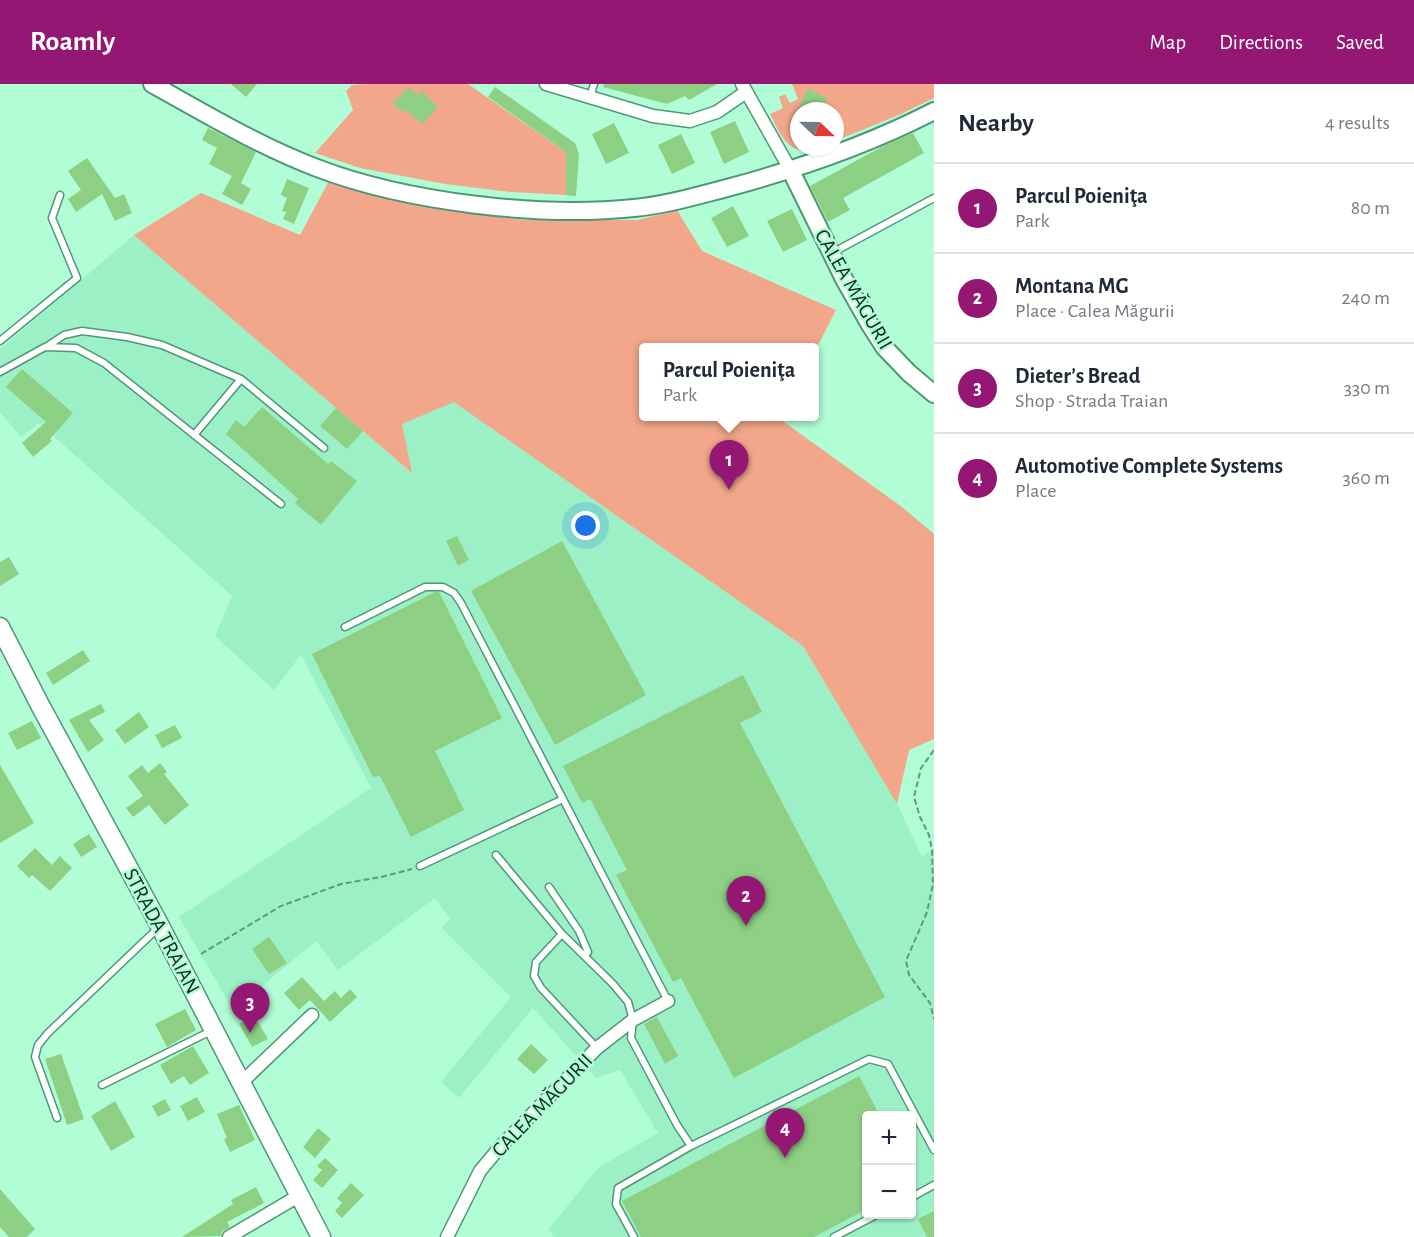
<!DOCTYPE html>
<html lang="en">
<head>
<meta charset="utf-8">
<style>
	body { margin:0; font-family:"Alegreya Sans",sans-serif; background:#f6f6f7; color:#1f2937 }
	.controls { position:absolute; right:18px; bottom:18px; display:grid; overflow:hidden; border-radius:6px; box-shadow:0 2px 4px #0004 }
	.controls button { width:54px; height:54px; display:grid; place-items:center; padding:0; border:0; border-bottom:2px solid #e0e1e3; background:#fff; color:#1f2937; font:30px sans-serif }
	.compass { position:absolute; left:790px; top:18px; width:54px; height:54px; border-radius:50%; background:#fff; box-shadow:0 2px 4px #0004; rotate:112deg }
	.you { position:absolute; left:586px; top:442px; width:21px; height:21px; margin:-15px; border:4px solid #fff; border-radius:50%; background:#1a73e8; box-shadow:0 0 0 9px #1a73e833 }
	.badge { display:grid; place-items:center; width:39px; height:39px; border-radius:50%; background:#941873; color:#fff; font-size:20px; font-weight:700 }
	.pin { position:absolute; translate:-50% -50px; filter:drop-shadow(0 2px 3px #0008) }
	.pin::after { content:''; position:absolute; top:32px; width:21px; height:18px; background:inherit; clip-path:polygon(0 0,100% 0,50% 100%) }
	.popup { position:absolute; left:639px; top:259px; width:180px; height:78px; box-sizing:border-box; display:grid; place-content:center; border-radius:6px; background:#fff; filter:drop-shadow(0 2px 4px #0005); font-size:20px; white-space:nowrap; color:#747a83 }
	.popup b { font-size:22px; color:#1f2937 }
	.popup::after { content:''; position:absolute; left:50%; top:100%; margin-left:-12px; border:12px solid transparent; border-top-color:#fff }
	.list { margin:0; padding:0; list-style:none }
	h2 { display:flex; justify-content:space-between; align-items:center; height:78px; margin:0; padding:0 24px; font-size:26px }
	h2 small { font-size:20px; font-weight:400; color:#747a83 }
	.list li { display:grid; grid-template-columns:39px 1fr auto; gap:18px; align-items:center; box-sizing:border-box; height:90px; padding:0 24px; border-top:2px solid #e0e1e3 }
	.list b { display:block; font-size:22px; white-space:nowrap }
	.list p { margin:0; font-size:20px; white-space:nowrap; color:#747a83 }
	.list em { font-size:20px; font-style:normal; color:#747a83 }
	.map { position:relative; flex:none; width:934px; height:1153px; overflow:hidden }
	header { display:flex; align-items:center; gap:36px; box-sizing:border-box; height:84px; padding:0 30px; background:#941873; color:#fff }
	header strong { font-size:28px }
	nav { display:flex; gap:33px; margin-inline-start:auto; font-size:21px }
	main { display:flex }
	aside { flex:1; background:#fff }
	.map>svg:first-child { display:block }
</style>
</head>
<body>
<header>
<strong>Roamly</strong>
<nav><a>Map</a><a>Directions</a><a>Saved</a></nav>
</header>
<main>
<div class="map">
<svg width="934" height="1153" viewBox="0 0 934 1153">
	<rect width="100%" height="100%" fill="#b1fed6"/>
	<path fill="#9cf0c6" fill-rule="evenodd" d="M134,151l277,237 -9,-48 51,-23 350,245 94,158 25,52 12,-7v388h-379l-7,-7 51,-63 59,-34 -38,-63 -24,8 -63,-70 -74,90 -18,-16 70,-85 -69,-69 8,-9 -15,-21 -97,72 -22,-29 -83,69 -54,-93 192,-129 -70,-133 -27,35 -59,-54 17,-40 -193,-173 -18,14 -21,-25v-63zM866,1032h46v98h-46z"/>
	<path fill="#f3a78a" d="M366,0h102l98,68v43l-55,-3 -66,-8 -85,-16 -45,-15 38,-43 -7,-19 6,-6z
		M792,0h142v14l-35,17 -64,26v-30h-36v36h20c-29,11 -37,-9 -49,-33l13,-6 -4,-11 6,-3 5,9 8,-4z
		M329,97l101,25 92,14h116l39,-10 25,41 134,59 -21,41 -1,-3h-170v68l136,1v2l122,88 32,27v205l-25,11 -12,54 -94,-158 -349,-244 -52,22 10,49 -278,-238 67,-42 99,42z"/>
	<path fill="#8dd084" d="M231,0h26l-11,13z
		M604,0h113l-28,16 -4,-4 -18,8 -64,-17z
		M409,3l8,8 5,-4 16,16 -16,17 -16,-14 -4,2 -9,-9z
		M495,3l80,56 4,11 -3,42 -10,-1v-43l-78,-55z
		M808,5l19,9 -6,13h-24z
		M735,37l14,31 -25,12 -14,-32z
		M614,39l15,30 -23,11 -14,-30z
		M208,44l48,24 -15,31 10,6 -9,16 -20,-11 10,-18 -23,-12 8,-16 -15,-8z
		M913,49l11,20 -81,45 7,12 -22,12 -18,-36 75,-41z
		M681,50l14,29 -23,11 -14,-29z
		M87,74l28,40 9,-4 8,19 -17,8 -13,-27 -26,18 -8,-13 13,-9 -13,-19z
		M287,95l22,9 -15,36 -11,-5 3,-7 -4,-1 5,-13 -6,-3z
		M733,122l16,30 -22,11 -16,-29z
		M792,125l15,31 -24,12 -16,-31z
		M22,285l51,44 -23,26 2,2 -19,16 -11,-14 24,-21 -40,-35z
		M262,323l66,57 3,-3 26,20 -36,44 -26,-22 3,-4 -72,-65 10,-14 8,7z
		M336,324l27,23 -16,18 -27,-23z
		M457,452l12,24 -11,6 -12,-25z
		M562,457l84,154 -91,50 -84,-154z
		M9,473l10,17 -19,12v-24z
		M435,508h4l63,126 -67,33 29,59 -53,27 -31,-61 -7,1 -61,-123z
		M83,566l7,11 -37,24 -7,-12z
		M743,591l19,37 -22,11 145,274 -151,81 -53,-100 -8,4 -57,-107 11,-5 -37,-71 -8,4 -19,-37z
		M101,620l4,8 -16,8 15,20 -16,12 -19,-32z
		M139,628l10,15 -24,17 -10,-14z
		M32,637l9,17 -24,12 -9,-17z
		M175,641l7,13 -20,10 -7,-13z
		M160,679l7,9 -3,2 25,31 -24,20 -16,-20 -16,12 -7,-9 17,-12 -15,-20 14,-11 6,8z
		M0,681l34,58 -34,20z
		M89,750l8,13 -16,10 -8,-13z
		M35,764l17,17 8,-9 12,12 -22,23 -18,-16 -3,3 -12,-12z
		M269,853l18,26 -18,11 -17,-25z
		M302,893l22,24 11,-10 6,7 9,-9 7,8 -27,25 -20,-22 -11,10 -15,-17z
		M185,925l11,21 -29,17 -12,-23z
		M254,931l14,24 -16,8 -13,-23z
		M657,933l21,39 -13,8 -21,-40z
		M531,960l17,16 -14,14 -17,-15z
		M193,962l16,27 -19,12 -6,-9 -13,8 -11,-19z
		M61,970l23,65 -17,6 -22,-66z
		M859,992l21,40h-13v93l-53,28h-173l-19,-36z
		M197,1013l8,15 -17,9 -8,-15z
		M165,1015l6,11 -13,7 -6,-11z
		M115,1017l20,36 -24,14 -20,-35z
		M239,1021l16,35 -25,12 -6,-13 3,-1 -10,-24z
		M318,1044l13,11 -16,19 -12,-11z
		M325,1074l13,12 -16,18 -9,-8 9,-10 -5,-4z
		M351,1099l13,12 -22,23 -7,-7 7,-8 -5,-5z
		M256,1103l8,16 -37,19 3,5 -8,5 -1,4 -39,1 51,-33 -2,-4z
		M0,1105l35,40 -8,8h-18l-9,-10z
		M934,1127v26h-7l-9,-18z"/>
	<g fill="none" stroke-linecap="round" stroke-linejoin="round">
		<defs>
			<path id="lane" d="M590,13l4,-13
				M832,169l102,-55
				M0,257l77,-63 -25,-60 8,-23
				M46,263l18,-12 18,-4 45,6 35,8 79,34 83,69
				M0,288l45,-25 31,1 28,15 177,141
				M194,351l47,-56
				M345,543l80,-40h18l11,6 7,10 207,398
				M496,771l66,79 51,50 15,18 5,18 -2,18 46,87 14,21
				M420,782l143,-67
				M549,803l30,44 9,21 -4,4
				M562,850l-26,28 -2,14 7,12 56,60
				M102,1001l111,-55
				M57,1034l-22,-61 3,-12 10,-12 110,-105
				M912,1113l22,-12
				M634,1153l-18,-33 2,-16 73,-42 178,-87 19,5 46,86
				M834,1153l44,-23"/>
			<path id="street" d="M546,0l107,32 37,5 27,-9 29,-20
				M742,0l49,87
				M241,999l71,-68
				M229,1153l71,-42
				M447,1153l33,-66 20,-24 97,-99 36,-28 35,-19"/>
			<path id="secondary" d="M152,0c54,30 107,62 165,84 89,34 223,50 317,40 32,-3 62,-12 93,-20 71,-19 141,-43 207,-77
				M791,87l53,108 26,46 14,22 25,26 25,21"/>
			<path id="primary" d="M0,543l40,78 120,221 161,311"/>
		</defs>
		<use href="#lane" stroke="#4d9875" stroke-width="9"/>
		<use href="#street" stroke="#4d9875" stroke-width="15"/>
		<use href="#secondary" stroke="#4d9875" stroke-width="20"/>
		<use href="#primary" stroke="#4d9875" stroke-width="21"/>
		<path stroke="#61997d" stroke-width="2" stroke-dasharray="6 3" stroke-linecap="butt" d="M934,666l-13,18 -7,29 6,20 9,18 3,15 1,34 -6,28 -21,49 3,14 21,28 4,16
			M201,870l80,-48 60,-22 40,-7 31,-8"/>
		<use href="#lane" stroke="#fff" stroke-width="6"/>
		<use href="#street" stroke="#fff" stroke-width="12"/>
		<use href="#secondary" stroke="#fff" stroke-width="16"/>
		<use href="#primary" stroke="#fff" stroke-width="18"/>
	</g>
	<g text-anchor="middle" stroke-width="5" stroke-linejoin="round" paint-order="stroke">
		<g font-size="21" fill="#0c2c1e" stroke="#b1fed6">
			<text transform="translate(854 205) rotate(60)" y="7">CALEA MĂGURII</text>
			<text transform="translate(162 847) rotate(62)" y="7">STRADA TRAIAN</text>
			<text transform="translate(542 1021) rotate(-46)" y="7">CALEA MĂGURII</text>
		</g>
	</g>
</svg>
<div class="controls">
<button>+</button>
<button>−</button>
</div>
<svg class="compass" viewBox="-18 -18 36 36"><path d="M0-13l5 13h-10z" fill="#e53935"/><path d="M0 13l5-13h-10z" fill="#747a83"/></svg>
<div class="you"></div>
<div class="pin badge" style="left:729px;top:406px">1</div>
<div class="popup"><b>Parcul Poieniţa</b>Park</div>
<div class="pin badge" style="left:746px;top:842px">2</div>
<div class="pin badge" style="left:250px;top:949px">3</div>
<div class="pin badge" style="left:785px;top:1074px">4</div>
</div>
<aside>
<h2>Nearby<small>4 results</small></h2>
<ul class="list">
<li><span class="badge">1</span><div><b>Parcul Poieniţa</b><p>Park</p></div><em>80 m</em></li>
<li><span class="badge">2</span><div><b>Montana MG</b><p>Place · Calea Măgurii</p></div><em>240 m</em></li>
<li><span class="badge">3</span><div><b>Dieter’s Bread</b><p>Shop · Strada Traian</p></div><em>330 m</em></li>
<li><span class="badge">4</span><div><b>Automotive Complete Systems</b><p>Place</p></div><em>360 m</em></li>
</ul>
</aside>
</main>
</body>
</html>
